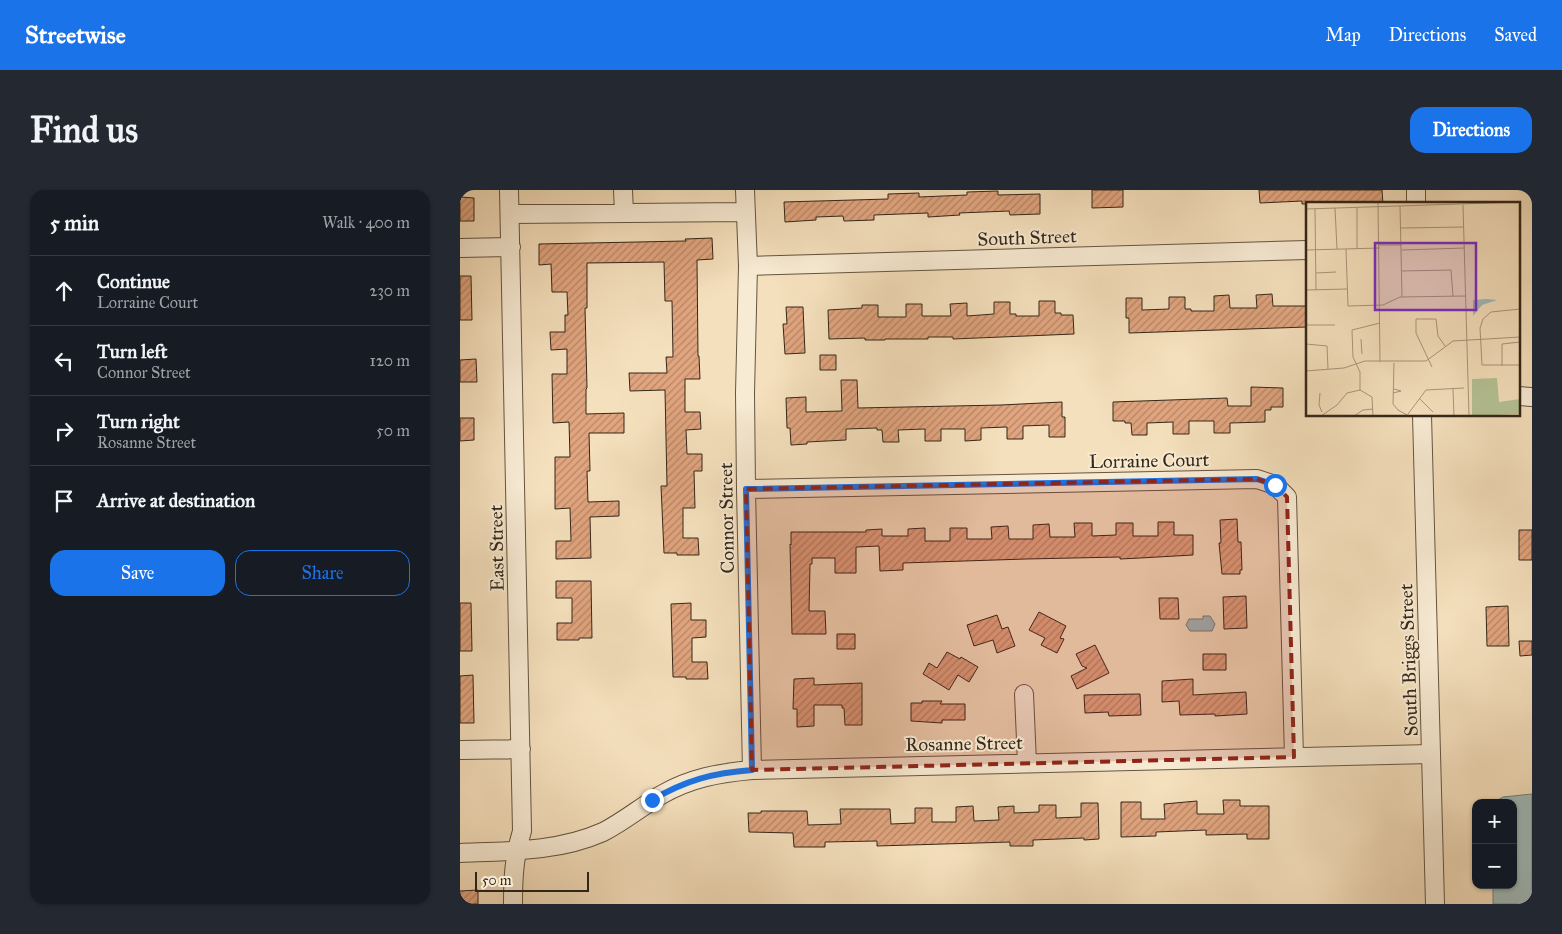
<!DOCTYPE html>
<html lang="en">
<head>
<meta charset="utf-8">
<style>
	body { margin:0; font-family:"IM FELL Great Primer",serif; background:#242831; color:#f1f3f6 }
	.controls { position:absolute; right:15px; bottom:15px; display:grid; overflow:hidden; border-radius:10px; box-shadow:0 1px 4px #0004 }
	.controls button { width:45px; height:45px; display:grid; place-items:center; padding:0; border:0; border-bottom:1px solid #363941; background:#171b24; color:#f1f3f6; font:25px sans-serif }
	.scale { position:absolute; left:15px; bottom:12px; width:114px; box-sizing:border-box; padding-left:5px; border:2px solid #342718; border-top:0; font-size:14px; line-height:18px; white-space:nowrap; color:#342718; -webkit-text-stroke:4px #f8ebd4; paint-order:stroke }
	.stop { position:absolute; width:15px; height:15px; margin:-11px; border:4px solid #1a73e8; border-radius:50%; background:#fff }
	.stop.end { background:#1a73e8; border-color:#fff; box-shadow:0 1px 5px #0008 }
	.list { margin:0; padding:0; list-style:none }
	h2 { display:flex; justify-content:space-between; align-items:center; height:65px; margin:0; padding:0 20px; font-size:21px }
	h2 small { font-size:16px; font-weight:400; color:#9ea1a6 }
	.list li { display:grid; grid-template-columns:32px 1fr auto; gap:15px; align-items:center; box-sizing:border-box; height:70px; padding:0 20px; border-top:1px solid #363941 }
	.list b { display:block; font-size:19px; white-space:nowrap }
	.list p { margin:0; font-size:16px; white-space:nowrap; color:#9ea1a6 }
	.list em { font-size:16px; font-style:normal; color:#9ea1a6 }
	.actions { display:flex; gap:10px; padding:15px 20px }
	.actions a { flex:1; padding:11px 0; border:1px solid #1a73e8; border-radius:15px; text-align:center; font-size:18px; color:#1a73e8 }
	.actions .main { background:#1a73e8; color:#fff }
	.icon { flex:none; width:28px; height:28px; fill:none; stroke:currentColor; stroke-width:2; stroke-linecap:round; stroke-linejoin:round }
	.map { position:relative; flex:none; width:1072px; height:714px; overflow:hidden; border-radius:15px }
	header { display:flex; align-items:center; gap:30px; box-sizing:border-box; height:70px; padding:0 25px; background:#1a73e8; color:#fff }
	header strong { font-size:24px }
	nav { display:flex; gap:28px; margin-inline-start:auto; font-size:18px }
	.intro { display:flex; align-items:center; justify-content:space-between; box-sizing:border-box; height:120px; padding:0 30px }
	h1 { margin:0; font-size:35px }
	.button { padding:12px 22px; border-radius:15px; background:#1a73e8; color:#fff; font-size:18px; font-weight:700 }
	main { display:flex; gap:30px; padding:0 30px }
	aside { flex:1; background:#171b24; border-radius:15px; box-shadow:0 1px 4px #0004 }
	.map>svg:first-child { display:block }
</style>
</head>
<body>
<header>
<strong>Streetwise</strong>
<nav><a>Map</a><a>Directions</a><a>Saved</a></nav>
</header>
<div class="intro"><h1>Find us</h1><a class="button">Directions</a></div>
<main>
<aside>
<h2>5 min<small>Walk · 400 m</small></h2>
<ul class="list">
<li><svg class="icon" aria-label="ahead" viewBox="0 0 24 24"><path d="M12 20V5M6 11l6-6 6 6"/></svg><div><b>Continue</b><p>Lorraine Court</p></div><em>230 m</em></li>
<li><svg class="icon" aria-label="left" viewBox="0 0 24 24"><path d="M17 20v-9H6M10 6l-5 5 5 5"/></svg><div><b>Turn left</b><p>Connor Street</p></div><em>120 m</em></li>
<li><svg class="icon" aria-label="right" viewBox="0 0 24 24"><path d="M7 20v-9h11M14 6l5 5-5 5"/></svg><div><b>Turn right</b><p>Rosanne Street</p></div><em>50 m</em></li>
<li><svg class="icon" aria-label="arrive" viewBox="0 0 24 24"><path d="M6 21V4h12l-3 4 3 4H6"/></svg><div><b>Arrive at destination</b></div></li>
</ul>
<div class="actions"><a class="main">Save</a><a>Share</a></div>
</aside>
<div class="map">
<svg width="1072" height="714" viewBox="0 0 1072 714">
	<defs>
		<pattern id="building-hatch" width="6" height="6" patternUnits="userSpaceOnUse" patternTransform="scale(1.25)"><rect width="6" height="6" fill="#e1a57f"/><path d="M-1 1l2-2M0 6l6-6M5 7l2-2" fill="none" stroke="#b78667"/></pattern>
	</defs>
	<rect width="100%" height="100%" fill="#f5e0bd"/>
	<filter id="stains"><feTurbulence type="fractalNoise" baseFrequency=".004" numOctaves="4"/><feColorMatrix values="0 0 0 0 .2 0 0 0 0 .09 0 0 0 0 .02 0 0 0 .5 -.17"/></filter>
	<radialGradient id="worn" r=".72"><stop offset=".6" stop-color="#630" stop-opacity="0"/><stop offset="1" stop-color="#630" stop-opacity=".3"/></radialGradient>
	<path fill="#a0bbbb" stroke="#75807a" d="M743,426h7l5,8 -3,7h-22l-4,-6 3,-6h14z
		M1072,604v110h-39v-19h20v-82h-15v-3l5,-3z"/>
	<path fill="url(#building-hatch)" stroke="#342718" d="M632,0h31v17l-31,1z
		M799,0h123l1,14h-81v-3l-42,2z
		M538,1v4l42,-1v20l-30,1 -1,-4 -50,2 1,2 -32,2v-4l-54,2v5l-30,1 -1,-5 -27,1v3l-31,2 -1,-20 104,-3v-5l31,-1v4l48,-2v-3z
		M0,7l14,1v23h-14z
		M252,48l1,21 -16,1 1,96h1l1,23h-15v33h15l1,17 -15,1 1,24h15v17h-8l1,37h-12v30h15l1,17h-22v-2h-13l-3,-67h6l-2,-96 -35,1 -1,-18h38l-1,-16h7l-1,-56h-7l-1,-39 -77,1v45h-2l2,80 -1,1v25l38,-1v20h-35l1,38h-3l1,31 31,-1v15l-29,1 1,41 -35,1v-18h15l-1,-33 -15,1v-52h15l-1,-35 -16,1 -1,-49h15v-25l-16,1 -1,-18h15v-17h3l-1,-23h-15l-1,-28 -12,1v-21l147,-3 -1,-2z
		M0,86h11l1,44h-12z
		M812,104l1,12h34v21l-178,6v-15h-3v-20h16v12l27,-1v-12h16v12h6v2h23v-15l15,-1 1,13h27l-1,-13z
		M579,111h16v12h6v2h12l1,19 -121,5v-2h-25v2h-43v1h-20v-2l-36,1 -1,-29 34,-2v-3h16v12h28v-13h16v12h29l-1,-12 17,-1v13l27,-2v-12h16v12h6v2h23z
		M326,117h17l2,46 -20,1 -2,-30h4z
		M360,165h16v15h-16z
		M16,169l1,23h-17v-22z
		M381,190h16l1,28 143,-3 61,-3v15h3v20h-16v-12l-26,1v13h-16v-12l-26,1v12l-16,1v-12h-24v12h-16v-12l-27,1 1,12h-16l-1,-12h-5v-2l-31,1v11l-39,2v2l-16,1 -1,-17h-3l-1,-30 20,-1v15l36,-1z
		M791,197l32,1v19h-12v3h-6v12l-35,1v10h-16v-12h-25v13h-16v-12l-26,1v12h-15l-1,-12h-6v-2h-12v-19l114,-4 1,8h23z
		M0,228h14v22l-14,1z
		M777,329l1,23h3l1,28h-2v4h-18l-3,-31h2l-1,-23z
		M698,332h16v13h19v20l-53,3 -20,1v-2l-94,2 -123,4v7l-23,1 -1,-25 -23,1v26h-21v-15h-23v6h-2l-1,47h16l1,23h-34l-2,-90 1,1v-13h75v-2l16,-1v7h26v-7l17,-1v13h25v-13h17v11h25l-1,-12 17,-1 1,13h24v-14l16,-1 1,13h25l-1,-14h18v13l24,-1v-12h17v13h25z
		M1059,340h13v30h-13z
		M96,391h35l1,57h-13v2h-22v-17h15v-25h-16z
		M786,406l1,32 -23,1 -1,-32z
		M699,408h19l1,21h-19z
		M0,413h11l1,48h-12z
		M231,413v17h15v17l-14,1v24h15l1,17h-22v-2h-13l-2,-73z
		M1048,416l1,40h-22l-1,-39z
		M579,422l27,14 -6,12 4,1 -7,14 -16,-8 4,-7 -16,-8z
		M537,425l5,14 6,-2 7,19 -18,7 -4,-13 -19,6 -7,-21z
		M377,444h18v15h-18z
		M1059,451h13v14l-12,1z
		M635,455l14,28 -32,16 -6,-13 16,-8 -5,-2 -6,-12z
		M487,462l13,7 1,-2 17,10 -9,15 -11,-7 -9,15 -26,-16 6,-11 8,5z
		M743,464h23v16h-23z
		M13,485l1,48h-14v-47z
		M354,488v7l48,-2v42h-17l-1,-17h-2v-3h-28v21l-17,1v-18h-4l1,-30z
		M733,489v16l53,-3 1,22 -32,2v-2l-35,1 -1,-14 -17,1v-21z
		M680,504l1,21 -32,1 -1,-4 -23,1 -1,-18z
		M462,511h20l-2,3h25v16h-23v3l-31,-2v-18h11z
		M763,610h17v6h29v33h-22v-5l-41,1v-5l-50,2v4l-35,1v-35h20v17h24l-1,-15 33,-3v13h27z
		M621,613h17l1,36 -15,1v-2l-51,2v6h-23v-4l-133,4v-5l-52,1v5h-31l-1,-14 -44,-1 -1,-19h13v-2h46l1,14 33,-1 -1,-15h50l1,15 24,-1v-15h17v14h24v-15l17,-1 1,15 25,-1 -1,-13 16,-1v7l25,-1v-7h17v13l25,-1z
		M18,700v14h-18v-13z"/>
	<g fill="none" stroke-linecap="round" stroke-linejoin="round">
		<defs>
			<path id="minor" d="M49,0l13,641c-8,27 -9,46 -9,73
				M163,0l1,23
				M285,0l3,76 -3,127 1,96 6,281
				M956,0v14
				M50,24l236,-2
				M0,58l51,-1
				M288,76l559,-16
				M1058,206l14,1
				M962,225l13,489
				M286,299l511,-10 18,6 12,12 7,260
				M564,504l3,69
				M0,560l61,-1
				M0,663c48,-2 98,-1 143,-21 20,-10 38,-25 58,-37 29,-17 58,-22 91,-25l679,-16"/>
		</defs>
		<use href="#minor" stroke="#645541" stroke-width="20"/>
		<use href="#minor" stroke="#f8ebd4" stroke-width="18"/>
	</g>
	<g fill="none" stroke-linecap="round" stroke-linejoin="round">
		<path stroke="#1a73e8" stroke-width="6" d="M192,610c34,-20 61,-27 100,-30l-6,-281 511,-10 18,6"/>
	</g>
	<path fill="#8f2418" fill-opacity="0.2" stroke="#8f2418" stroke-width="4" stroke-dasharray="10 6" stroke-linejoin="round" d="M797,289l18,6 12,12 7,260 -542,13 -6,-281z"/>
	<g text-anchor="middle" stroke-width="4" stroke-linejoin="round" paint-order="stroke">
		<g font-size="19" fill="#342718" stroke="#f8ebd4">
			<text transform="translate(567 47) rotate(-2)" y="7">South Street</text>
			<text transform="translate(689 270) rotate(-1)" y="7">Lorraine Court</text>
			<text transform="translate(266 328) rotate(-91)" y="7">Connor Street</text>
			<text transform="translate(36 358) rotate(-91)" y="7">East Street</text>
			<text transform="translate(948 470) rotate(-92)" y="7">South Briggs Street</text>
			<text transform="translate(504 553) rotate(-1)" y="7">Rosanne Street</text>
		</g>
	</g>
	<g transform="translate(846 12)">
		<rect width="214" height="214" fill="#f5e0bd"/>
		<path d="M191,176l2,24 21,-3v15l-48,2v-37z" fill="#b5c396"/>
		<path d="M167,98l13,-1 11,1 -15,5 -9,11z" fill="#a0bbbb"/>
		<path fill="none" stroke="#a8967b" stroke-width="1" d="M72,0l2,160M157,3l6,211M94,4l2,91M29,6l2,41M51,6v41M0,7l214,-7M9,7l1,81M95,26l63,-1M214,33v40M73,43h23M40,47l2,57 35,-1 17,-8 66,-1M0,48l74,-2M96,48l63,-2M96,69l49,-1 2,26M10,71l20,-1M0,88l41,-1M214,107l-29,3 -8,7 -3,9 2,37h38M0,123h29M55,137l1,15M0,142l21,2 1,23M88,161l-1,41 5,6 11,6M196,164v-22l18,-2M126,165l-16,-34v-14h20l2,17 7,10M0,169l38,-3 21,-7h61l27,-20 67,-4M147,187l1,27M54,188v-18l-7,-15 -1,-27 28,-7M14,191l-1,12 3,7M87,191l8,-2 -7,-2M114,197l13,13M102,212l18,-24 38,-2M15,214l16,-11 10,-12 13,-3 12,7 1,19M48,214l9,-6 10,-1"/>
		<path fill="#7b2cbf" fill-opacity="0.15" stroke="#7b2cbf" stroke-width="2.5" d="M69,41h101v67h-101z"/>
		<rect width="214" height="214" fill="none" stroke="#342718" stroke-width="2.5"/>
	</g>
	<rect width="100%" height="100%" filter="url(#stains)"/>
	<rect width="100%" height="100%" fill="url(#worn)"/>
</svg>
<div class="controls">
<button>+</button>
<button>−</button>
</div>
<div class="scale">50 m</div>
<div class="stop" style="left:815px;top:295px"></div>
<div class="stop end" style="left:192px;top:610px"></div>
</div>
</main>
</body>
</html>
